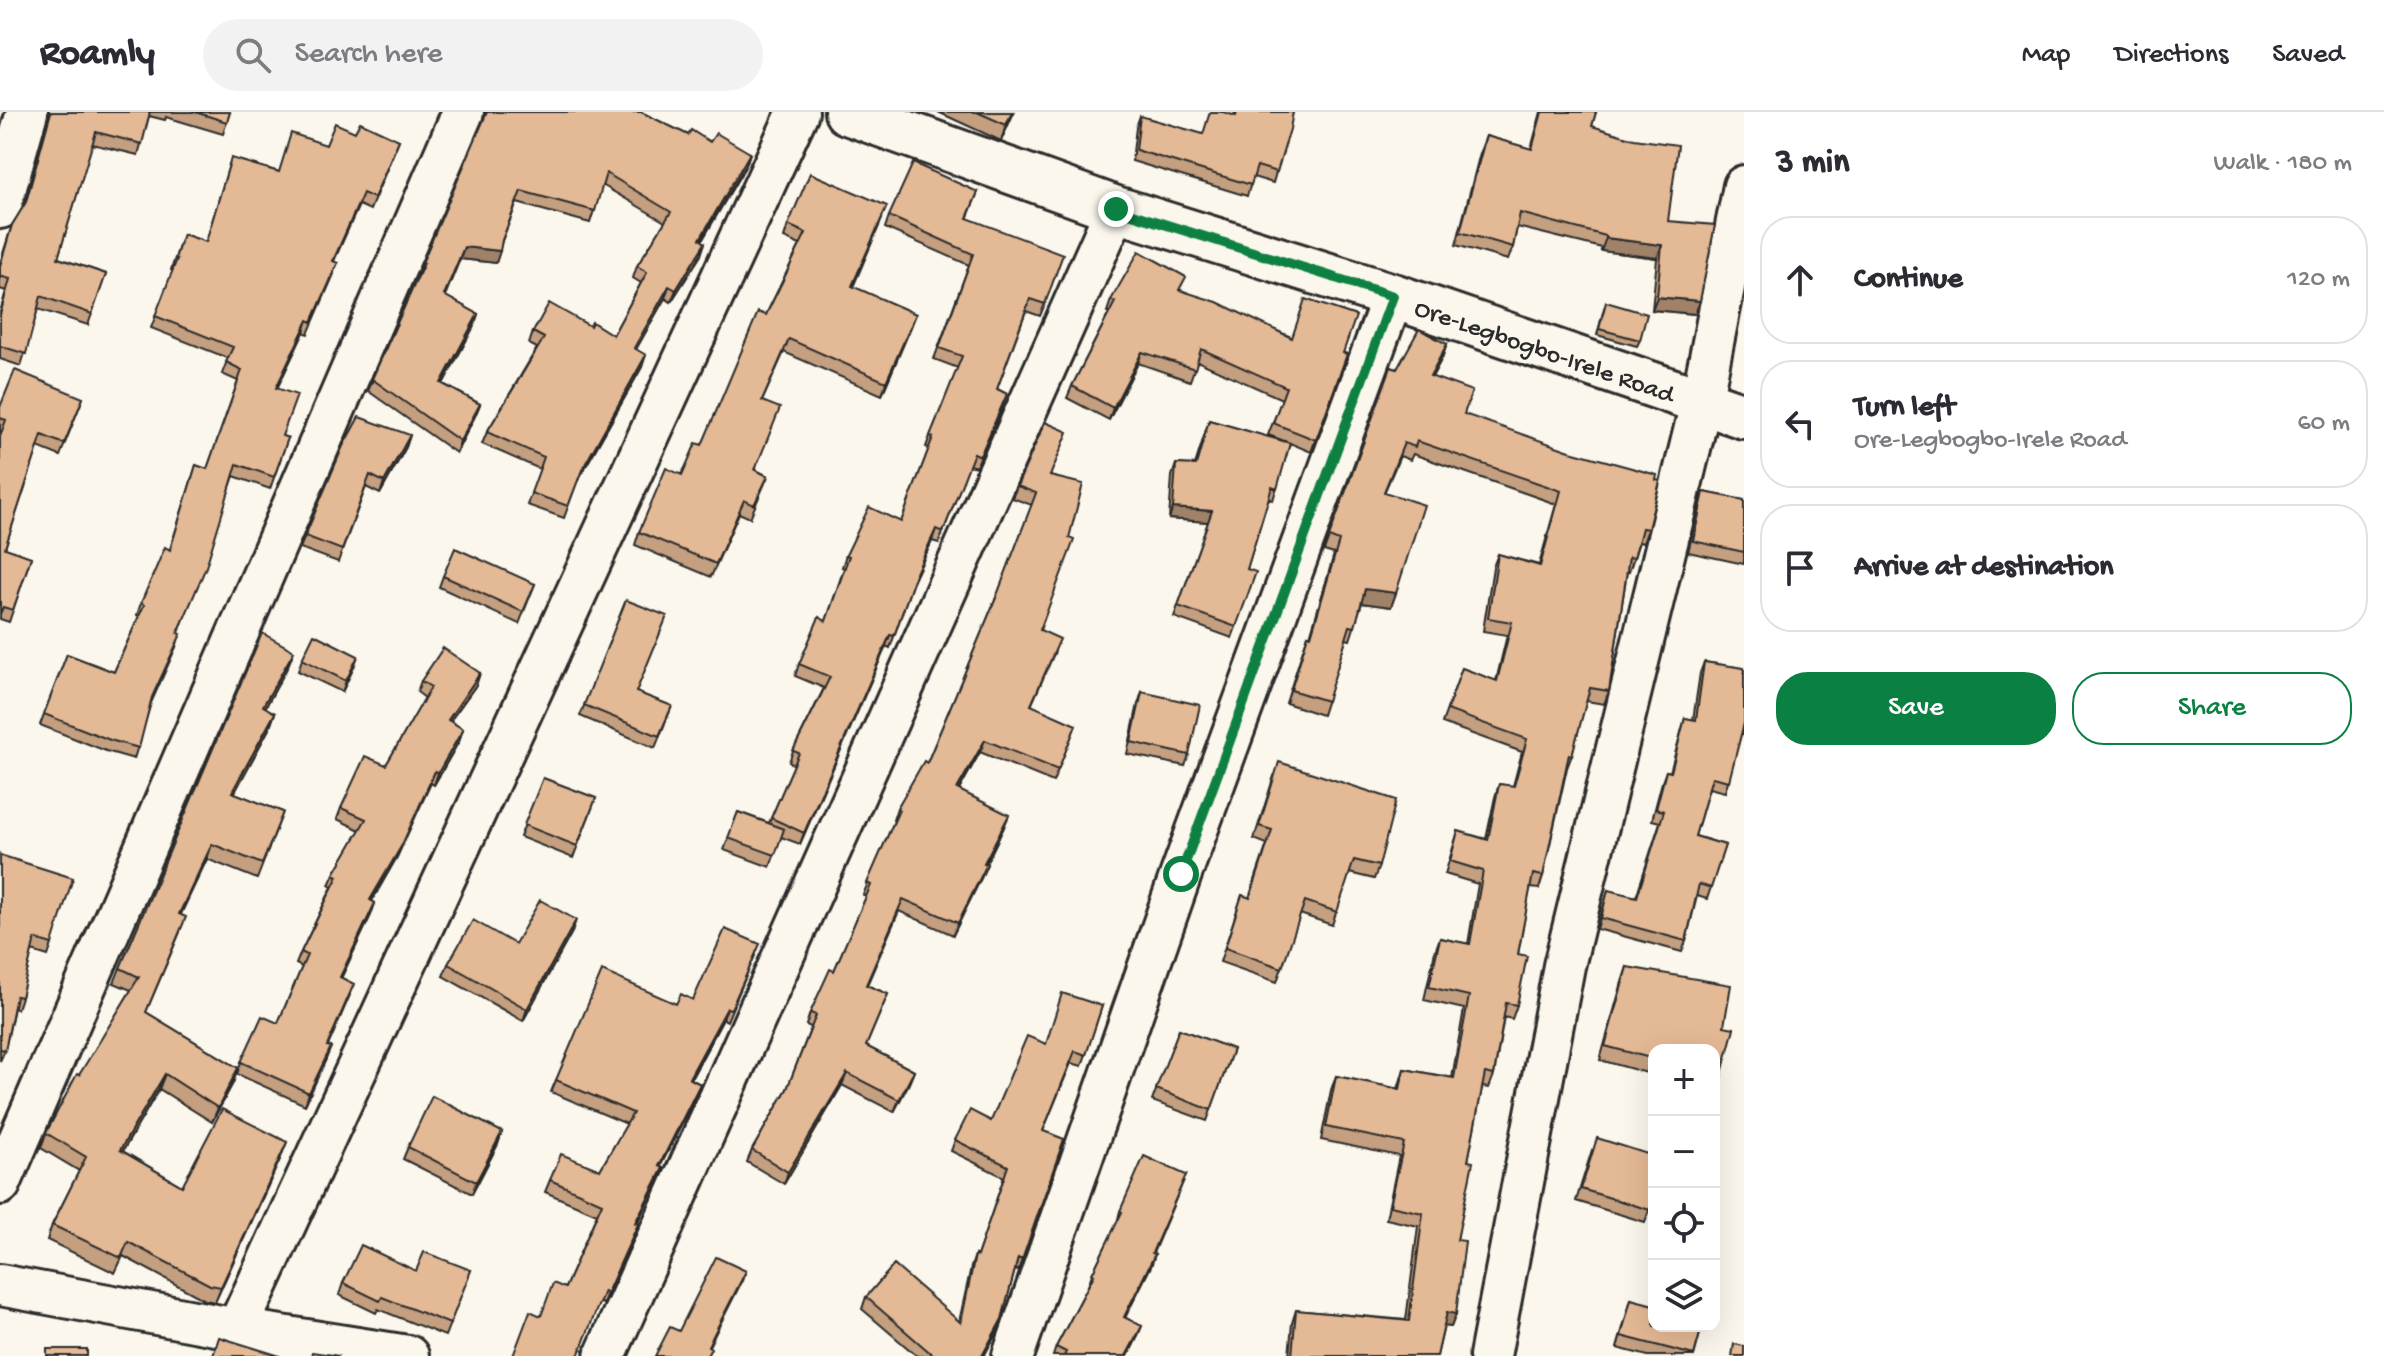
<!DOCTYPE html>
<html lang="en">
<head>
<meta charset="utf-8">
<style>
	body { margin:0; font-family:"Gochi Hand",sans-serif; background:#f2f2f3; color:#2b2b33 }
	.controls { position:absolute; right:24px; bottom:24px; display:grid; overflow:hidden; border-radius:16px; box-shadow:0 8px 32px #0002 }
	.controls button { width:72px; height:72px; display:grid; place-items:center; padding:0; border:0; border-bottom:2px solid #e1e1e2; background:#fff; color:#2b2b33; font:40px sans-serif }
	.stop { position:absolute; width:24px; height:24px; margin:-18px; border:6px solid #0b8043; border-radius:50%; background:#fff }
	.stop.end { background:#0b8043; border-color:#fff; box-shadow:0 2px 8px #0008 }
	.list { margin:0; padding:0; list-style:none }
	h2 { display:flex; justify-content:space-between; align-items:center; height:104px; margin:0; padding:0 32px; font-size:34px }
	h2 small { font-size:26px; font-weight:400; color:#7c7c81 }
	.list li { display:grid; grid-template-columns:52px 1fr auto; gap:24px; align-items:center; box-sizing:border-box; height:128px; margin:0 16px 16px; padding:0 16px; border:2px solid #e1e1e2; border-radius:32px }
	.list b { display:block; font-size:30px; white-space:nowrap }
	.list p { margin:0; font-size:26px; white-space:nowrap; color:#7c7c81 }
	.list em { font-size:26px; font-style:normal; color:#7c7c81 }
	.actions { display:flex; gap:16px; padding:24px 32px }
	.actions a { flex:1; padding:18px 0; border:2px solid #0b8043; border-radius:32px; text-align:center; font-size:28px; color:#0b8043 }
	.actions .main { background:#0b8043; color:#fff }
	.icon { flex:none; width:44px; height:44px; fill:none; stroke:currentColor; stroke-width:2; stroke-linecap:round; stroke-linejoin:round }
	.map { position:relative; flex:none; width:1744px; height:1244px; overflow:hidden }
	header { display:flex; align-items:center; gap:48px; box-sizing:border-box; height:112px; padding:0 40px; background:#fff; border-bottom:2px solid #e1e1e2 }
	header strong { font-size:38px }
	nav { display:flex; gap:44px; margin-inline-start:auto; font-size:28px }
	.search { width:560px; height:72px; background:#f2f2f3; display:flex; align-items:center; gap:20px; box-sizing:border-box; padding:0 28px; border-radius:44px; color:#7c7c81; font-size:30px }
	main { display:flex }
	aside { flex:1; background:#fff }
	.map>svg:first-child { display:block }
</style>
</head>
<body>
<header>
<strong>Roamly</strong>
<div class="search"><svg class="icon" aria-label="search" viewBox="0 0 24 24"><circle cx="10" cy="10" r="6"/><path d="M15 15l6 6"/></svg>Search here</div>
<nav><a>Map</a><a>Directions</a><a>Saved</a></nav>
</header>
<main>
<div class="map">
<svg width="1744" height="1244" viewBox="0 0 1744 1244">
	<rect width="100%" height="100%" fill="#fbf7ec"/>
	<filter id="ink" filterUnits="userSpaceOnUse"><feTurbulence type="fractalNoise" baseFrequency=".0125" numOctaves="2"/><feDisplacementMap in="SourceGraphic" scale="16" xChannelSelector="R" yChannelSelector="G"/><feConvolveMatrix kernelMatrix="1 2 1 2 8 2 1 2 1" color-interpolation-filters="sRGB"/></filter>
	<g filter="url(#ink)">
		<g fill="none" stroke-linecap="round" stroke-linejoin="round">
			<defs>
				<path id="minor" d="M0,96l27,-96
					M0,1072l463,-1072
					M0,1173l237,44 171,27
					M237,1217l561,-1217
					M605,1244l511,-1147
					M1013,1244l168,-482 212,-578
					M1490,1244l74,-390 137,-563 43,-217"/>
				<path id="secondary" d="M847,0l269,97 277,87 351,120"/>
			</defs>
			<use href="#minor" stroke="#2b2b2b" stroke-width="46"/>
			<use href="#secondary" stroke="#2b2b2b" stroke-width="50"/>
			<use href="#minor" stroke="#fbf7ec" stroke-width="40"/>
			<use href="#secondary" stroke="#fbf7ec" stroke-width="44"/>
		</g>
		<path fill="#c49f80" stroke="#2b2b2b" stroke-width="2" d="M50,0h180l-7,22 -57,-17 -1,3 -16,-4 -11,39 -46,-11 -34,114 48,16 -18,51 -50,-16 -17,57 -21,-7v-47l6,-21 -6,-2v-26l12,-38 13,-20z
			M486,0h155l47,23 62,18 -4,12 -44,76 -1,14 -30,47 -6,-4 -29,51 6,18 -65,115 -13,36 -37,-13 13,-36 -58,-25 5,-12 50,-84 -8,-4 4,-12 57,-6 23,9 28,-52 -8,-5 4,-12 28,-44 -63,-37 -12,38 -73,-20 -15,38 -6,22 -36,-4 -15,37 33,18 -4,12 -31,58 37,20 -5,12 -19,37 -88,-62 51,-116h-1l4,-12 63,-145z
			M938,0h76l-13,29z
			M1235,0h58l-20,71 -20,-6 -6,19 -115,-35 4,-34 4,-11 62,18 32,-19z
			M1541,0h55l-4,14 76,95 27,93 -43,-4 5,-52 -56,-7 1,-3 -85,-21 -4,20 -5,13 -52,-15 25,-96 5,-13 45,13z
			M355,20l44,8 -29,70 -11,-5 -25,56v13l-26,60 -4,-2 -27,56 5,48 6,2 -18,51 -36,-13 -55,157 -2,12 -26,58 -17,56 -28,-8 -66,-26 27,-71 47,18 25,-56 -2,-1 4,-12 29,-54 26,-84 11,4 31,-88 -16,-7 6,-16 -77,-30 22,-57 -2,-1 12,-36 23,8 25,-84 48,14 47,-27z
			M978,80l-11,27 78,85 -5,12 -14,-5 -29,78 10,5 -7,18 -24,55 -7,-2 -30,78 -7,-2 -19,41 -23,66 -4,-2 -86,198 -19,-7 -11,30 -46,-17 14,-38 31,11 25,-58 -5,-3 4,-11 31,-63 -29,-12 4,-12 27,-43 18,-53 -2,-1 4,-12 55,-33 28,-74 -3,-1 4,-11 28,-68 -24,-9 35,-94 -84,-37 4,-12z
			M882,107l-29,68 63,27 -34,81 -98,-43 -22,49 -6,69 12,6 -18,42 -11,-5 -28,64 -76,-32 4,-13 63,-87 98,-200 -16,-7 4,-13z
			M1181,178l110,47 56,17 -36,98 -21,-9 -17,57 -5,-1 -21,70 -11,58 -4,11 -58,-21 34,-95 -39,-3 3,-43 4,-12 19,1 14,-45 81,23 -22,-8 14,-36 -85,-38 -7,20 -52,-18 -29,57 -42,-22 5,-12 37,-73 -2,-1 4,-12z
			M1604,196l36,32 -3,6 -40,-11z
			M1447,232l-5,14 -10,19 32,37 184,115 -5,14 -4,-1 -10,30 -2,-1 -18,120 -5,13 -18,-3 -14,54 -5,13 -24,108 -4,13 -9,-1 -12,66 -1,51 -5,14 -8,-2 -10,58 -5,13 -7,-1 -14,74 -11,79 -1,74 -5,13 -7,-1 -7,30h-148l3,-33 4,-13 110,10 12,-94 -32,-7 13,-63 -78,-16 10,-50 5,-14 62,13 6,-20 48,9 12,-69 -40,-9 11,-49 5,-13 28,6 10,-60 -33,-10 13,-43 28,8 9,-42 4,-13 14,2 9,-34 -80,-29 20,-55 34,13 11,-46 -24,-4 10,-64 5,-13 41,11 17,-61 -143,-50 -3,6 -10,-4 -16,37 12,100 -5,14 -29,-4 -12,37 -4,-1 -24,76 -36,-12 17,-54 5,-14 2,1 24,-82 -10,-3 67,-184 6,2z
			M83,286l-23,58 -22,-9 -33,101 26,9 -22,65 -9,-3v-183l1,-4h-1v-25z
			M410,323l-4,12 -26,47 -14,-7 -28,75 -38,-14 5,-12z
			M1051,364l-11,154 15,21 -24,55 45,19 -23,57 -73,-30 -21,38 45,37 -18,37 -4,12 -29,59 -54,-24 -32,74 21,9 -22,52 48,25 -5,12 -15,29 -52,-27 -58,99 -37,-22 5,-12 35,-61 24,-62 -5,-2 4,-12 24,-42 32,-74 -3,-2 31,-74 -1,-1 4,-12 30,-45 69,-165 36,-93 -20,-7 5,-12z
			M1704,380l40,8v64l-56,-12 12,-48z
			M443,464l92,8 -16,40 -80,-37z
			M626,488l10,92 36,14 -17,42 -75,-32z
			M262,521l26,33 -23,42 10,5 -5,14 -36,66 49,19 -26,67 -50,-20 -27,56v17l-34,80 92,56 -5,15 -21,39 -53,-33 -36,62 59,35 99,-29 -66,145 -10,-2 -82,-44 -8,17 -68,-33 5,-15 27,-54 -38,-23 5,-15 85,-143 -17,-7 6,-15z
			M302,547l52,8 -12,25 -44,-21z
			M1704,550l40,6v66h-3l-16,58 -16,-4 -14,48 30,9 -18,54 -10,-3 -11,45 -4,11 -85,-23 11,-39 28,7 24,-75 -8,-2 10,-38 4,-11 4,1 15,-54 8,2 7,-47z
			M480,561l-4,12 -26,36 13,8 -4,12 -25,44 -3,-2 -34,74 -25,44 3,2 -4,12 -30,63 9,17 -22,51 -2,13 -21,46 -68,-31 4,-12 37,-39 24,-56 -6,-3 5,-12 31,-65 -3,-2 5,-11 26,-44 -23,-11 4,-11 45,-43 39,-67 -8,-6 4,-11z
			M1142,580l47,63 -4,11 -58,-12 11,-50z
			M1274,664l105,90 -5,13 -25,-6 -17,52 -32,-11 -23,68 -57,-20 22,-67 7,3 18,-54 -13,-5z
			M543,666l53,20 -23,60 -53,-21z
			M0,743l52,89 -4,12 -16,-5 -11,46 -4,12 -3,-1 -9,42 -5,11z
			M572,820l-49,89 -80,-45 5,-12z
			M755,843l-28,66 -4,-2 -32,60 9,5 -4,12 -36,70 3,2 -5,11 -21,45h1l-5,12 -30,68 -3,-1 -59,13 24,-28 32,-74 -52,-22 5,-12 50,-10 27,-46 -76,-32 5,-12 120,-76 17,-4z
			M1627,855l97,59 -3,51 -5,15 -2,-1v-41h-60v25l-54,-15 22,-78z
			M1102,894l-20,60 -11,-3 -28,68 21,8 -46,132 -3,-1 -17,60 -14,26h-67l-55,-47 4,-12 93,25 12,-55 4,-12 2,1 27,-79 -53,-26 4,-11 36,-19 54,-77z
			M1179,917l54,20 -26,72 -55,-20z
			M502,1020l-4,12 -26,50 -69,-35 5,-12z
			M1592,1038l62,46 -9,26 -69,-21z
			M1186,1063l-33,78 2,1 -4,12 -26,51 12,21 -9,18h-75l3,-9 32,-61 4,-12 25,-51 3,-12z
			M471,1158l-26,66 -67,-27 -2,4 -37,-18 4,-12 73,-12z
			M1631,1187l71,27 -8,30h-46l-31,-8z"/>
		<path fill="#a08268" stroke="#2b2b2b" stroke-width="2" d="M1012,0h2l-13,29 5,-16z
			M750,41l-4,12 -51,86 5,-12z
			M1606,126l56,7 -5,13 -56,-7z
			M705,131l-4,12 -30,47 5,-12z
			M464,135l36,4 -4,12 -36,-4z
			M669,174l-4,12 -35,62 4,-12z
			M1657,185l43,4 -5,13 -43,-4z
			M478,202l-4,12 -37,69 4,-12z
			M916,202l-5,13 -29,68 4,-13z
			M308,208l-4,12 -32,67 4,-11z
			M1447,232l-5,14 -17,32 5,-14z
			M1142,240l-4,11 -29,57 4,-12z
			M646,243l-4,12 -65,115 5,-12z
			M480,292l-5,12 -19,37 4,-12z
			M410,323l-4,12 -26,47 4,-12z
			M1173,396l39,3 -4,11 -39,-3z
			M936,417l-4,12 -20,43 4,-11z
			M1365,477l31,4 -5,14 -30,-4z
			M890,523l-4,11 -86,198 4,-11z
			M294,539l-6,15 -30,55 5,-15z
			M358,544l-4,11 -12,25 4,-11z
			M480,561l-4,12 -33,46 5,-11z
			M275,601l-5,14 -43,80 5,-15z
			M463,617l-4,12 -25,44 4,-12z
			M985,628l-5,12 -27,49 4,-12z
			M435,659l-38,86 -32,55 5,-12z
			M1009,703l-5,12 -24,48 4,-12z
			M212,732l-5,15 -33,70 5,-15z
			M987,752l-5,12 -29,59 5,-12z
			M375,791l-4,12 -35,74 4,-12z
			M576,808l-4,12 -49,89 4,-12z
			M727,896l-4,11 -38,71 4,-12z
			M331,935l-5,12 -21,46 4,-12z
			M238,956l-5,15 -21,39 6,-14z
			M914,959l-5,12 -15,29 5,-12z
			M847,961l-5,12 -58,99 4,-12z
			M165,962l-6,15 -44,75 5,-14z
			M700,972l-4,12 -41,81 4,-11z
			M502,1020l-4,12 -26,50 4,-12z
			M287,1030l-6,15 -66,145 6,-15z
			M663,1056l-5,11 -27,56 4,-12z
			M638,1112l-5,12 -30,68 4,-11z
			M1155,1142l-4,12 -31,62 4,-11z
			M746,1159l-5,12 -37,73 4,-10z
			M1447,1200l9,2 -5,13 -9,-1z
			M1002,1207l-4,11 -14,26h-2z
			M1142,1214l-5,12 -9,18h-2z"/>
		<path fill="#e4b995" stroke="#2b2b2b" stroke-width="2" d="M51,0h99l-8,32 -46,-12 -38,126 48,16 -14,40 -51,-18 -15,58 -26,-8v-31l10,-36 -10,-3v-10l12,-41 14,-23z
			M195,0h35l-3,10z
			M487,0h154l47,23 3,-5 19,12 6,-9 34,20 -50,86 5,4 -29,47 -7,-4 -35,62 12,7 -64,115 -14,36 -37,-13 13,-36 -57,-25 57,-94 -11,-6 16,-29 41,23 2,-4 21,13 34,-63 -10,-6 34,-54 -65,-39 -11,38 -74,-20 -19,49 -2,11 -36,-4 -20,48 34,19 -37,69 39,21 -20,37 -88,-62 52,-116h-2z
			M977,0h35l-6,13z
			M1210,0h13l13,4 1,-4h56l-3,17 -13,43 -20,-6 -6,19 -115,-35 4,-34 63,18z
			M1542,0h54l-4,14 42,13 44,6 -10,76 47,4 -15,76 -43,-4 5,-52 -56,-7v-2l-86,-23 -7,34 -53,-15 26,-96 46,13z
			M360,10l39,18 -25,58 -11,-5 -30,68 5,2 -26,59 -4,-2 -32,68 21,7 -15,41 6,2 -14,39 -37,-13 -31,103 -28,66 3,1 -29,63 -13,51 -29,-8 -66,-26 23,-60 47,18 30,-67 -3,-2 24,-56 5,3 26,-85 11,4 35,-99 -16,-8 7,-15 -78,-31 22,-57h-2l8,-25 23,8 25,-84 48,14 12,-39 35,12 9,-22 20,9z
			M913,51l65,29 -11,26 96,36 -18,50 -15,-5 -33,90 10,5 -3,7 -24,55 -6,-3 -31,79 -7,-3 -20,44 -22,63 -4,-1 -86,198 -33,-15 28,-65 -6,-2 37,-74 -31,-13 20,-47 7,4 23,-65 -3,-1 23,-48 32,15 32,-85 -3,-1 32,-80 -23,-8 34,-94 -84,-38z
			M810,61l77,33 -35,80 64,28 -30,68 -97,-43 -27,62 18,7 -25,62 13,6 -14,29 -10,-5 -28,64 -77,-32 27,-64 16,7 14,-32 6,2 56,-133 8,3 40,-82 -18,-8z
			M1139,139l47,26 -7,13 38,12 75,36 13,-39 51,17 -13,37 4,1 -31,86 -43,-17 13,-36 -85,-38 -6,20 -53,-17 -29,56 -41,-22 43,-84 -4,-2z
			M1606,190l41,12 -7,26 -41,-11z
			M1419,217l28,15 -17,32 42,15 -8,23 106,37 87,24 -1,5 4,1 -12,48 -6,-1 -8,30 -5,-1 -20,134 -19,-3 -18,67 -3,-1 -26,122 -10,-2 -15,80 9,2 -10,49 -11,-2 -12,72 -9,-2 -17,88 5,1 -16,78 8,1 -9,73 -9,-2 -10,44h-145l4,-46 113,11 14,-108 -33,-7 14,-63 -78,-16 10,-51 64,13 4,-20 50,9 15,-82 -40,-9 11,-49 30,6 13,-73 -33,-10 8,-30 30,9 11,-56 15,2 13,-47 -80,-29 15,-42 35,13 15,-59 -24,-4 10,-64 42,12 21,-75 -144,-50 -2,6 -11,-4 -20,49 40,13 -28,88 -31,-4 -10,38 -5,-1 -23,75 -36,-11 17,-55 3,1 28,-95 -10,-4 62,-170 6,2z
			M15,258l68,28 -19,46 -22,-9 -37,113 26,9 -18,53 -10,-3 -3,7v-177l6,-17 -6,-2v-11z
			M359,305l51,18 -26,47 -14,-7 -28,75 -37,-14 38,-90z
			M1209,308l81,23 -13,46 -5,-2 -25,82 9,3 -20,55 -58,-21 34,-95 -39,-3 3,-44 20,1z
			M1045,310l23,10 -18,44 33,8 -14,54 5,2 -34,90 20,9 -29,66 45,20 -18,45 -73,-30 -28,49 52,26 -25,48 3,1 -29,59 -55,-24 -37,86 22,9 -22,52 48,25 -15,29 -52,-27 -59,99 -36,-22 35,-61 29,-74 -6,-2 20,-44 4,2 37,-86 -4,-2 32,-73 -2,-2 27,-47 3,2 69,-165 40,-105 -19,-7z
			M1704,380l40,8v52l-51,-11z
			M455,436l80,36 -12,28 -80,-36z
			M626,488l41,16 -31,76 36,14 -13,30 -75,-31z
			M262,521l32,18 -31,55 12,7 -43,79 51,20 -21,52 -50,-20 -33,70 7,3 -40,95 92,56 -20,40 -53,-34 -45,76 62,36 40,-77 65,33 -66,145 -11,-2 -82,-43 -7,16 -69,-33 34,-68 -40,-24 31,-59 2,1 60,-98 -19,-9z
			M314,522l44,22 -12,25 -44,-22z
			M443,536l37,25 -32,47 15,9 -25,44 -3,-2 -33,74 -32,55 5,3 -35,74 14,7 -27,62 4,1 -22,46 -68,-31 21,-46 16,7 29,-68 -6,-3 37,-76 -4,-2 32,-55 -25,-11 24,-52 21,9 45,-78 -10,-6z
			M1704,550l40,6v55l-15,58 -17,-4 -17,59 30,9 -14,43 -12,-4 -13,57 -85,-23 7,-28 29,7 27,-86 -8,-2 10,-38 5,1 14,-54 11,2z
			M1142,580l58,13 -11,50 -58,-13z
			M1279,650l117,38 -17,66 -25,-6 -17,52 -32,-11 -23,67 -57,-20 17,-53 8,3 22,-68 -13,-4z
			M543,666l53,20 -19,48 -53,-21z
			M738,700l46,17 -9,26 -47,-17z
			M0,743l73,23 -21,66 -17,-5 -14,58 -5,-1 -11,54 -5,-1z
			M540,788l36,20 -49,89 -79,-45 25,-44 42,24z
			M725,817l35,15 -29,65 -4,-1 -38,70 11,6 -41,82 4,2 -28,55 3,1 -31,69 -3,-2 -26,65h-65l17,-45 11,5 12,-33 12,5 37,-85 -52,-23 11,-26 39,16 33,-57 -77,-33 46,-109 74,33 5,-10 12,6z
			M1627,855l104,18 -7,41 10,2 -13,49 -7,-2v-25h-60v9l-49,-13z
			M1062,881l40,13 -16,49 -11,-4 -32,80 21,8 -42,121 -4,-2 -16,61 -20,37h-48l-68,-59 28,-32 67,58 14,-68 2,1 31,-90 -53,-26 15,-30 21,11 36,-85 19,8z
			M1179,917l54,20 -22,61 -55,-21z
			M432,984l70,36 -26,50 -68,-35z
			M1597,1026l57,18v40l-4,14 -69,-21z
			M1144,1044l42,19 -34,78 3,1 -31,63 18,9 -16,30h-62l2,-4 -10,-5 38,-72 -2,-1 30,-62 -2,-1z
			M361,1133l55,26 8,-19 47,18 -21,54 -68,-27 -2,4 -37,-18z
			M716,1145l30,14 -38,75 3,2 -4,8h-52l15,-29 9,4z
			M1631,1187l23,6v21h48l-8,29 -73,-19z
			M219,1225l61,19h-67z
			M1734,1232l10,2v10h-12z
			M47,1237h40v7h-40z
			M312,1240l27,4h-28z"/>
	</g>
	<g fill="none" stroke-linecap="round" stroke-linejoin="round" filter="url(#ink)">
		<path stroke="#0b8043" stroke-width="10" d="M1116,97l277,87 -212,578"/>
	</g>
	<g text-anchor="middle" stroke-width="7" stroke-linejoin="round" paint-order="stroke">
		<g font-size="26" fill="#2b2b2b" stroke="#fbf7ec">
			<text transform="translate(1545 237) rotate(19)" y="9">Ore-Legbogbo-Irele Road</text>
		</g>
	</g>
</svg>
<div class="controls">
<button>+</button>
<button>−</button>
<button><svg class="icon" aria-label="locate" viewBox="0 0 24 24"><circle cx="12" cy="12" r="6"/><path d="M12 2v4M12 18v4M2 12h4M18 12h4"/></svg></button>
<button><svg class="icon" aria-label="layers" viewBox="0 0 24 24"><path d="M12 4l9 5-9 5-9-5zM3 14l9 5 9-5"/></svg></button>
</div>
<div class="stop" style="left:1181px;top:762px"></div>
<div class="stop end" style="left:1116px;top:97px"></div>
</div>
<aside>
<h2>3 min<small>Walk · 180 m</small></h2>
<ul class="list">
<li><svg class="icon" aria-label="ahead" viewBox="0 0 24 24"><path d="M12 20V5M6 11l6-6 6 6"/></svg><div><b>Continue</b></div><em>120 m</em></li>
<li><svg class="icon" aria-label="left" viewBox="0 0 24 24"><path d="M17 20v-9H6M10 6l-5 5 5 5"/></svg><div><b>Turn left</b><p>Ore-Legbogbo-Irele Road</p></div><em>60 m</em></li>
<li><svg class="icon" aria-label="arrive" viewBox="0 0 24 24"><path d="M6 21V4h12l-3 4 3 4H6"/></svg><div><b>Arrive at destination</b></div></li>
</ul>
<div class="actions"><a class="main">Save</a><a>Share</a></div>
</aside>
</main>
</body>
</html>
